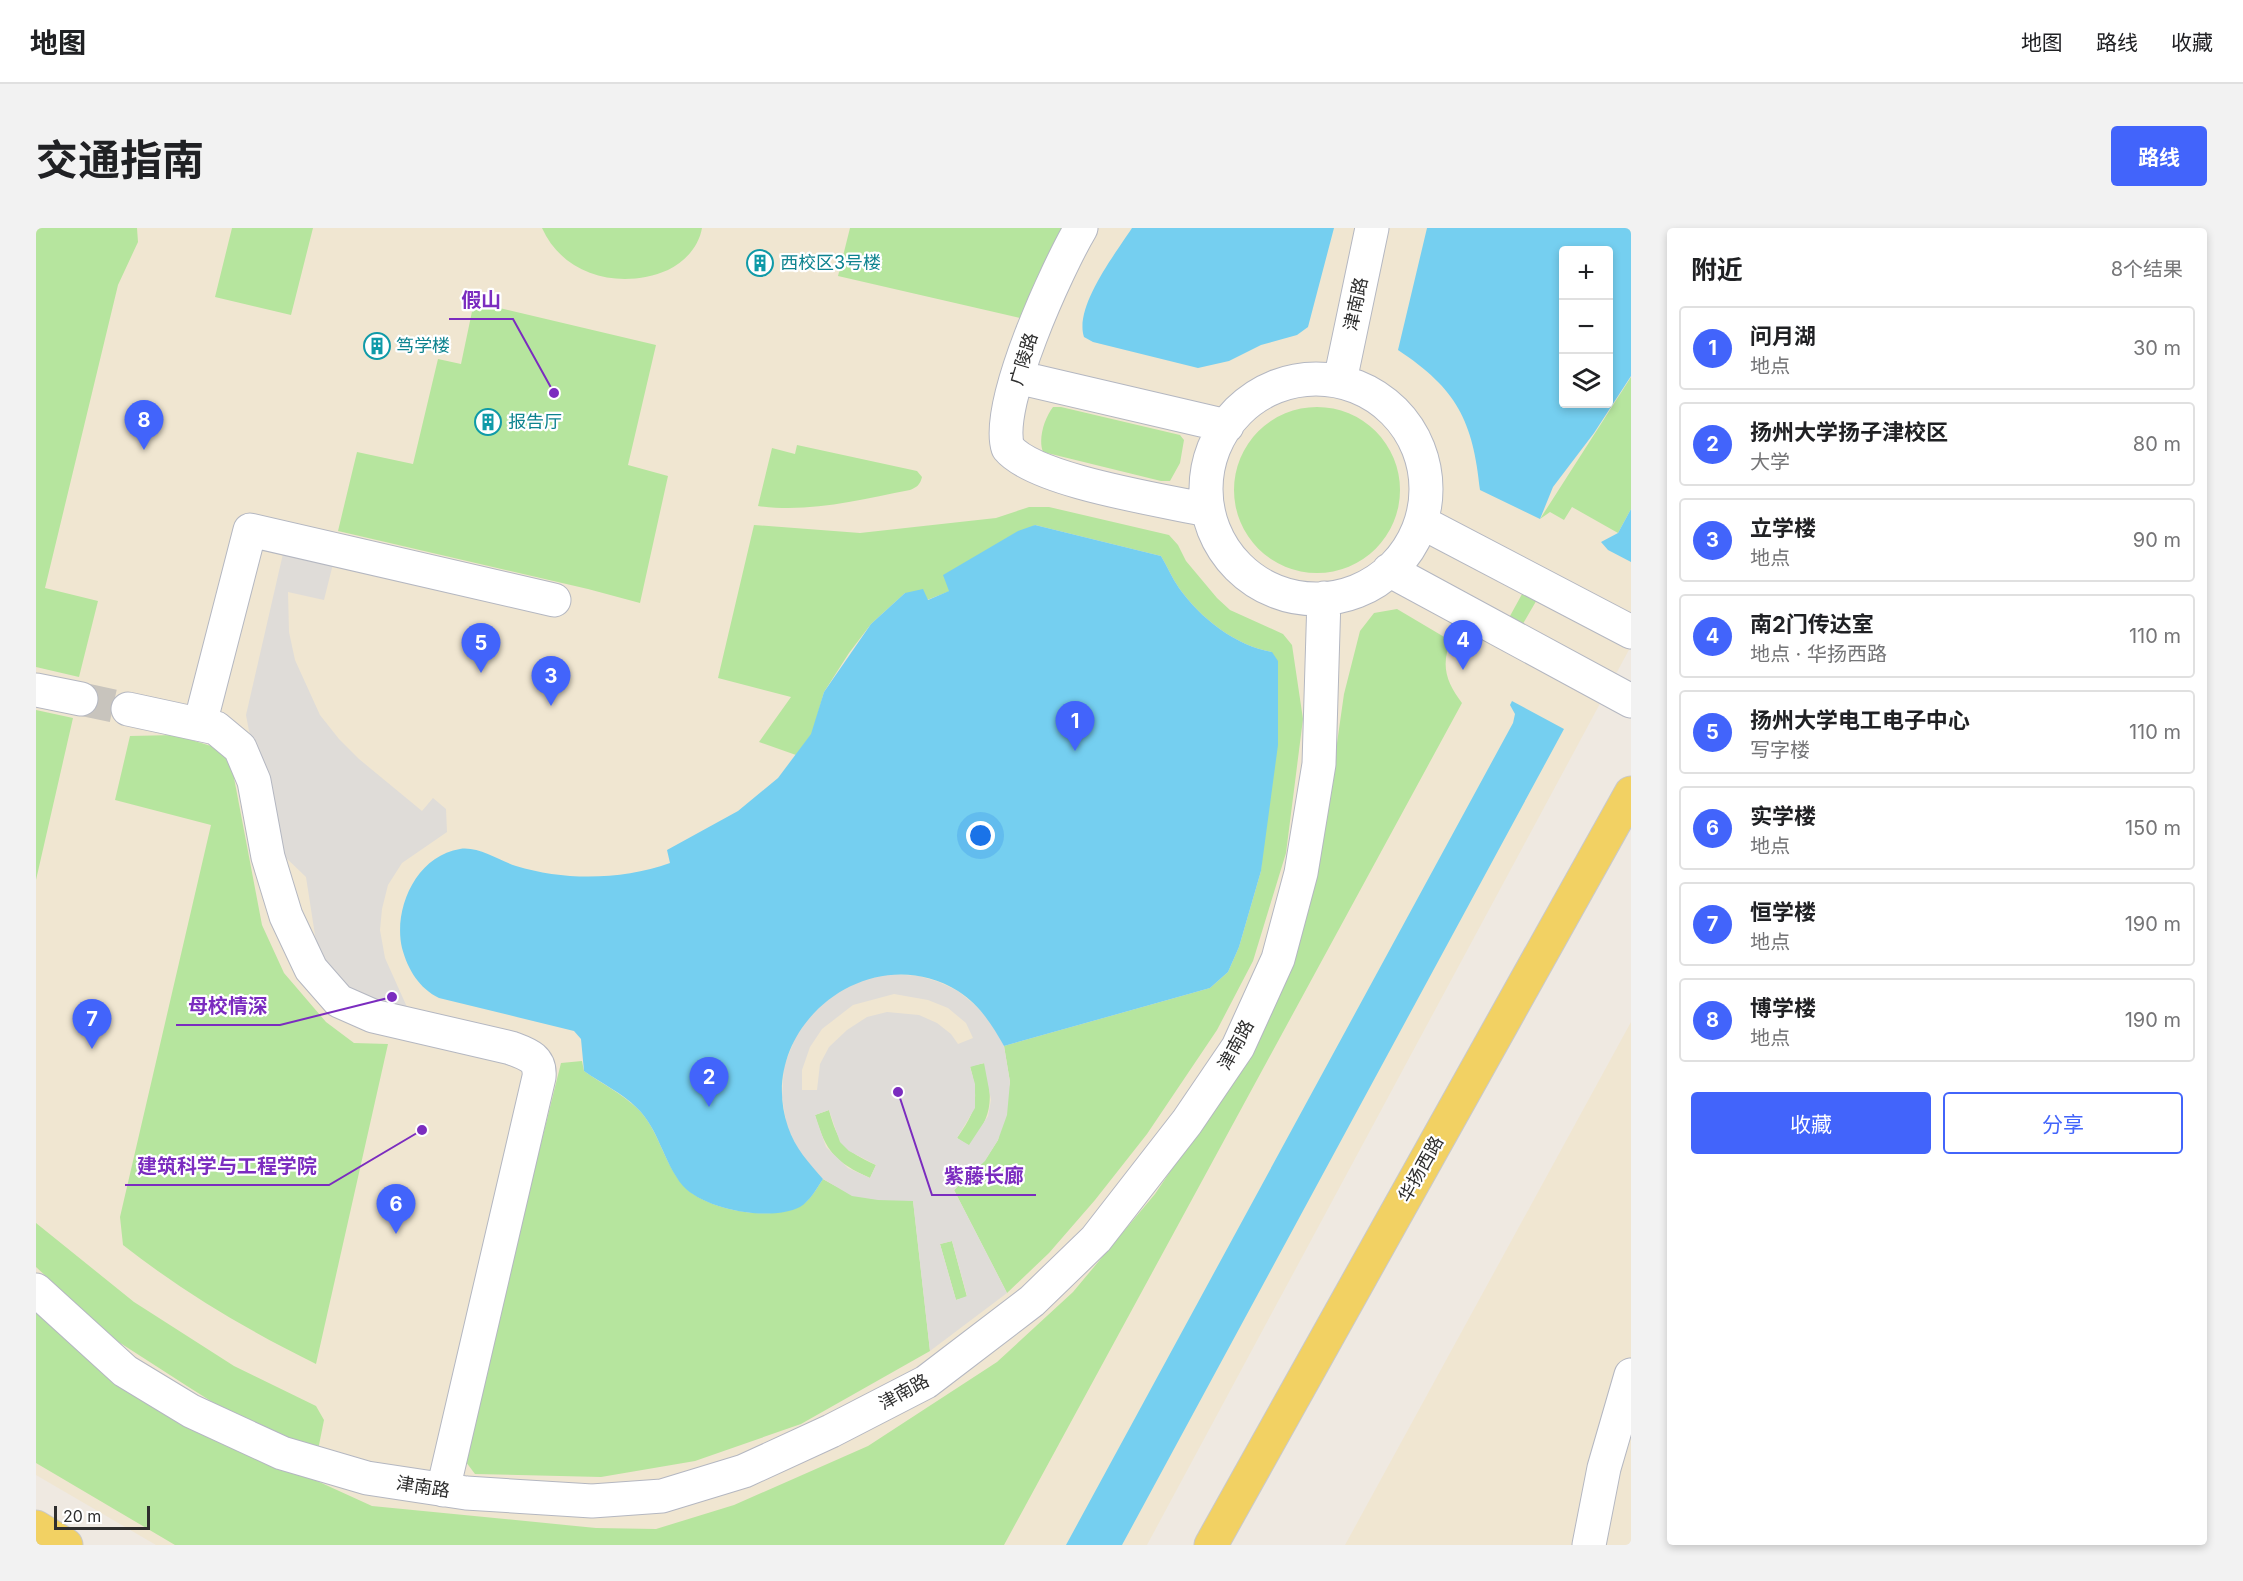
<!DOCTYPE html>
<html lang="zh">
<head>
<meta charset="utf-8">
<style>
	body { margin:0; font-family:Inter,"Noto Sans SC",sans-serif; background:#f2f2f2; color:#202124 }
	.controls { position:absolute; right:18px; top:18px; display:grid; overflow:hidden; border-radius:6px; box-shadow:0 3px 9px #0003 }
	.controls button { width:54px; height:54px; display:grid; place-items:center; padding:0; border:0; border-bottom:2px solid #e0e0e0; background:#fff; color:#202124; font:30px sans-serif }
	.scale { position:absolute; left:18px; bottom:15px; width:96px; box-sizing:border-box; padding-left:6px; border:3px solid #2e2e2e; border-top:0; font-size:16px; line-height:21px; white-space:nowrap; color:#2e2e2e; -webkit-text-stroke:4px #fff; paint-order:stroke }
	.you { position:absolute; left:945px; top:608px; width:21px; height:21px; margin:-15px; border:4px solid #fff; border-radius:50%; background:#1a73e8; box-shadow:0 0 0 9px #1a73e833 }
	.badge { display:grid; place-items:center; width:39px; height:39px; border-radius:50%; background:#4264fb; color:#fff; font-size:20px; font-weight:700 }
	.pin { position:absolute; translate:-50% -50px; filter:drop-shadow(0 2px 3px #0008) }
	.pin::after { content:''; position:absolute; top:32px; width:21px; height:18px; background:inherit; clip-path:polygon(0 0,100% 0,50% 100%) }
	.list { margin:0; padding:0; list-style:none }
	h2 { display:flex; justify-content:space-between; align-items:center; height:78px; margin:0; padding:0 24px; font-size:26px }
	h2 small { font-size:20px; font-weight:400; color:#757577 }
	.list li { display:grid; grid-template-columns:39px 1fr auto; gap:18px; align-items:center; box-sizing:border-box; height:84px; margin:0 12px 12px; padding:0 12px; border:2px solid #e0e0e0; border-radius:6px }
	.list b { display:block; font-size:22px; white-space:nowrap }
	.list p { margin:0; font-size:20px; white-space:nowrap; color:#757577 }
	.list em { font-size:20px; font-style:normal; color:#757577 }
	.actions { display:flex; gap:12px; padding:18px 24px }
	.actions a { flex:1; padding:14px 0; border:2px solid #4264fb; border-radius:6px; text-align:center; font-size:21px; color:#4264fb }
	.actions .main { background:#4264fb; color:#fff }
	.icon { flex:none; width:33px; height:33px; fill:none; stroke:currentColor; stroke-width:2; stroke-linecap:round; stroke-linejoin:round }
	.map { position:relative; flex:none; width:1595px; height:1317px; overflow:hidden; border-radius:6px }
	header { display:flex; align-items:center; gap:36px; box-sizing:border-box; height:84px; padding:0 30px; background:#fff; border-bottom:2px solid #e0e0e0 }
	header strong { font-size:28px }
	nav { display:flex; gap:33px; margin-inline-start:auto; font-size:21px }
	.intro { display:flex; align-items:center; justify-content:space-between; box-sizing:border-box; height:144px; padding:0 36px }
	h1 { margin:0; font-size:42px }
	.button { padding:15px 27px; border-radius:6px; background:#4264fb; color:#fff; font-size:21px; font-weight:700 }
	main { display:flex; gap:36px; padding:0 36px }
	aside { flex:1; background:#fff; border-radius:6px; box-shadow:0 3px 9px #0003 }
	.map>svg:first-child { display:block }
</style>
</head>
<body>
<header>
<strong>地图</strong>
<nav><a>地图</a><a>路线</a><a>收藏</a></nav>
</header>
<div class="intro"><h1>交通指南</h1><a class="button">路线</a></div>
<main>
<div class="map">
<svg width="1595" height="1317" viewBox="0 0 1595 1317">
	<rect width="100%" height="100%" fill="#efe9e1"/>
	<path fill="#f0e6d1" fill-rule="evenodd" d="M0,0h1595v418l-484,899h-991l-120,-70zM1528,22h44v154h-44z
		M1595,794v523h-286z"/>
	<path fill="#b6e59e" d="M0,0h101l1,14 -20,43 -73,303 53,13 -19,76 -43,-10z
		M196,0h81l-22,87 -76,-18z
		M506,0h160c-3,18 -17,34 -34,42 -46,20 -104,7 -126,-42z
		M814,0h213l-43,90 -182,-42z
		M438,74l182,43 -28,120 40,11 -28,127 -52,-14 -250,-58 19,-79 56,12 25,-105 23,5z
		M1595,149v132l-13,24 -46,-26 -8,13 -14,-8 -10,7z
		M1017,179h8l119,28 4,5 -4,23 -10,18h-9l-118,-29c-5,-13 1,-33 10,-45z
		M1198 262a83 83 0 1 1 166 0a83 83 0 1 1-166 0Z
		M761,217l120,26 5,6c-2,8 -5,10 -12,13 -52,10 -100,23 -152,16l14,-58 23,6z
		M993,279h20l120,28 9,10 8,16 31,37 13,12 53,24 9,11 11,74 -17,134 -33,108 -36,69 -70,104 -52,66 -46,53 -42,40 -53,-103 31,-30 13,-20 12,-58 -6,-36 206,-58 18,-16 11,-25 22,-76 11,-219c-36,-6 -72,-34 -93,-64 -7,-10 -12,-22 -18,-32l-126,-31 -91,50 6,16 -23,9 -22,-7 -34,31 -22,29 -25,39 -12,42 -16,21 -37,-13 32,-45 -73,-19 36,-153 106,8 136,-15z
		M1492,355l14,8 -25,43 -13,-7z
		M1361,381l54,32c-11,25 -4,42 11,62l-458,842h-829l-139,-82v-150l78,67 71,41 187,85 224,22 60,1 78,-24 134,-59 129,-84 76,-70 82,-98 81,-120 53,-113 20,-52 14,-68 21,-147 16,-63 14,-18z
		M0,482l37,8 -37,162z
		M139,507l36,11 20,16 31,163 22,48 42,49 28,21 34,1 -72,320c-69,-34 -133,-72 -193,-119l-3,-28 91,-392 -96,-25 15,-64z
		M546,833l2,10c17,12 38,23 53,37 22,21 26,55 47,78 21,24 87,36 116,20 10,-5 17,-18 23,-27 37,21 48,21 90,21l17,151 -129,73 -106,37 -94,16 -126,-3 -9,-12 2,-25 93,-374z
		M949,835c8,37 8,52 -16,83l-12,-8c20,-28 22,-39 13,-72z
		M793,882c9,33 16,41 47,55l-6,13c-35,-16 -44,-26 -55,-63z
		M0,995l98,79 100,64 82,40 8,14 -6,30 -60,-19 -71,-45 -73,-47 -78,-72z
		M916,1013l15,56 -11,3 -16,-56z"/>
	<path fill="#dfdcd8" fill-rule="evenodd" d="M249,317l50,11 -11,44 -36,-8 1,40 6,28 25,55 19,24 20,20 63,52 11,-13 13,11 1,23 -45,31 -14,22 -6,24 -2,21 5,28 26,58 -60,-15 -34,-53 -11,-71 -25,-24 -22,-98 -10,-24 -3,-16z
		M856,746l27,2 20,6 19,9 17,14 15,16 14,25 6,36 -3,33 -9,25 -13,21 -31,29 53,103 -77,58 -17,-150 -35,-1 -26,-4 -29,-17 -23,-26 -13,-26 -5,-30 2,-31 14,-35 13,-18 16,-15 18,-11 21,-9zM858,766l34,6 20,8 18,15 7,15 -15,6 -7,-10 -14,-11 -18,-8 -32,-3 -20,5 -20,13 -18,17 -9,17 -3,26h-15v-20l8,-23 12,-18 31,-24zM948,835l7,37 -3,16 -19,29 -12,-7 18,-30v-24l-5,-17zM793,882l11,32 9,9 27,14 -6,13 -22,-10 -22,-21 -11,-32zM916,1013l15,55 -11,4 -16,-56z"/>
	<path fill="#75cff0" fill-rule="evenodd" d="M1096,0h202l-26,99 -11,8 -36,10 -32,16 -31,7 -105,-26 -9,-5c-10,-30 31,-83 48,-109z
		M1391,0h204v148l-37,57 -41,54 -13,32 -60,-29c-7,-69 -23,-101 -82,-140zM1528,22h44v154h-44z
		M1595,281v53l-23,-12 -7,-8 17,-9z
		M999,297l126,31c6,10 11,22 18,32 21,30 57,58 93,64l6,9v84l-17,126 -22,76 -11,25 -18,16 -206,58c-12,-21 -24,-41 -46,-55 -89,-55 -204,37 -170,136 7,21 21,36 35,52 -6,9 -13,22 -23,28 -29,15 -95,3 -117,-21 -20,-24 -24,-57 -46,-78 -15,-15 -36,-25 -53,-37l-3,-32 -7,-8 -135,-33c-20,-10 -31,-28 -37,-50 -9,-39 14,-92 58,-99 18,-3 40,12 56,17 49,15 106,14 154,-3l-3,-13 71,-39 40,-33 33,-44 13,-42 47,-68 34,-31 18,-4 5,11 21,-9 -6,-16 75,-44z
		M1476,473l52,28 -442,816h-56l447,-822 2,-9 -5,-9z"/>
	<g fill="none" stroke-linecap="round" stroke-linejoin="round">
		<path stroke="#c8c4bd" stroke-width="33" stroke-dasharray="33 16" stroke-linecap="butt" d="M45,471l47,10"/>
		<defs>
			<path id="minor" d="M1045,0c-23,39 -87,177 -73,220 27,33 154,52 199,62
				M981,149l210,49
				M1170 261a110 110 0 1 1 220 0a110 110 0 1 1-220 0Z
				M1304,153l32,-153
				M1385,294l210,110
				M1353,342l242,131
				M0,462l45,9
				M92,481l88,19 24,20 14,33 14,76 18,59 25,53 28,32 34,15 138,32c16,6 30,10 28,29l-96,413
				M164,496l50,-194 304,70
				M0,1062l89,81 66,40 91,42 85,25 99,15 126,8 70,-5 82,-25 87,-40 95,-49 106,-81 64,-62 91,-117 51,-75 40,-88 23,-86 18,-109 5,-166
				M1553,1317l15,-77 27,-93"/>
			<path id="major" d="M0,1299l30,18
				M1175,1317l420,-752"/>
		</defs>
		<use href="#minor" stroke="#b4b7c1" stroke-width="35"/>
		<use href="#major" stroke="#c9c9c9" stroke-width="35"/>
		<use href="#minor" stroke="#fff" stroke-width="33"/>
		<use href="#major" stroke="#f2d163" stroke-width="33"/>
	</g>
	<defs>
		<symbol id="building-ring" viewBox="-11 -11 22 22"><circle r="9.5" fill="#fff" stroke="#0f9aa8" stroke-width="1.5"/><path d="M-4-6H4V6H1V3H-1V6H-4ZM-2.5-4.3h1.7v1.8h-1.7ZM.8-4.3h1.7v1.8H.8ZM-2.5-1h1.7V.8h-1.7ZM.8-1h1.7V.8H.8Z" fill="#0f9aa8"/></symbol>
	</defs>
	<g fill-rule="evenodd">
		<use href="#building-ring" x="709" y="20" width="30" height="30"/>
		<use href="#building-ring" x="326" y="103" width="30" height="30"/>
		<use href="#building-ring" x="437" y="179" width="30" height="30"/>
	</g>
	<g text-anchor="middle" stroke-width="4.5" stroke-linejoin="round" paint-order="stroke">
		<g font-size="18" fill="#0d838f" stroke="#fff" text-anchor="start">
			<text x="744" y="41">西校区3号楼</text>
			<text x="360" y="124">笃学楼</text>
			<text x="472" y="200">报告厅</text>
		</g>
		<g font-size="18" fill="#2e2e2e" stroke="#fff">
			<text transform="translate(1320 76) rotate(-78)" y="6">津南路</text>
			<text transform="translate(988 131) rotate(-73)" y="6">广陵路</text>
			<text transform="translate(1200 817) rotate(-61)" y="6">津南路</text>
			<text transform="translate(1385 941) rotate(-61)" y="6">华扬西路</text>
			<text transform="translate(868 1164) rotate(-29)" y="6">津南路</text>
			<text transform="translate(387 1259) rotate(9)" y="6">津南路</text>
		</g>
	</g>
	<path fill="none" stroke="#7b2cbf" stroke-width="2" d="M518 165L477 91H413M356 769L244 797H140M386 902L293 957H89M862 864L896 967H1000"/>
	<g fill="#7b2cbf" stroke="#fff" stroke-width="2">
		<circle cx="518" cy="165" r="6"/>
		<circle cx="356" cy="769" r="6"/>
		<circle cx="386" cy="902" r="6"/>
		<circle cx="862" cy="864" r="6"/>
	</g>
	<g font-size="20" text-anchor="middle" font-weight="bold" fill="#7b2cbf" stroke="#fff" stroke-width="4.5" stroke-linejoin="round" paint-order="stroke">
		<text x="445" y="79">假山</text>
		<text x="192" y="785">母校情深</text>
		<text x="191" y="945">建筑科学与工程学院</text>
		<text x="948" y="955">紫藤长廊</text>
	</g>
</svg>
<div class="controls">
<button>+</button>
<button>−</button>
<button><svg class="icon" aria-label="layers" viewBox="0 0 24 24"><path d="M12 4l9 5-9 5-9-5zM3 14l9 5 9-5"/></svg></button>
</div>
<div class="scale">20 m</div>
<div class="you"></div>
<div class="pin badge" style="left:1039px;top:523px">1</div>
<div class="pin badge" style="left:673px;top:879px">2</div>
<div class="pin badge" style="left:515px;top:478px">3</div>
<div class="pin badge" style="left:1427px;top:442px">4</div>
<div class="pin badge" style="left:445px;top:445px">5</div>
<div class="pin badge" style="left:360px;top:1006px">6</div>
<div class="pin badge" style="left:56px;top:821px">7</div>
<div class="pin badge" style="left:108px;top:222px">8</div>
</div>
<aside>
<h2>附近<small>8个结果</small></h2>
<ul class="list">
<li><span class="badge">1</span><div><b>问月湖</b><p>地点</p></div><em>30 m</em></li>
<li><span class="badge">2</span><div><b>扬州大学扬子津校区</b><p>大学</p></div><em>80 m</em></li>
<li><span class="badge">3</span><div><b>立学楼</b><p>地点</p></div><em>90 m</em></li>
<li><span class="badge">4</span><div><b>南2门传达室</b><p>地点 · 华扬西路</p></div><em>110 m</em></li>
<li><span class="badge">5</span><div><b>扬州大学电工电子中心</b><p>写字楼</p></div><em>110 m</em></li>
<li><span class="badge">6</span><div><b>实学楼</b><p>地点</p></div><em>150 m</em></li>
<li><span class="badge">7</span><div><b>恒学楼</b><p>地点</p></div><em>190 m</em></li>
<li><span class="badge">8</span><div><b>博学楼</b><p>地点</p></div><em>190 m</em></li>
</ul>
<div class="actions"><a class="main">收藏</a><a>分享</a></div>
</aside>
</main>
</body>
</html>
